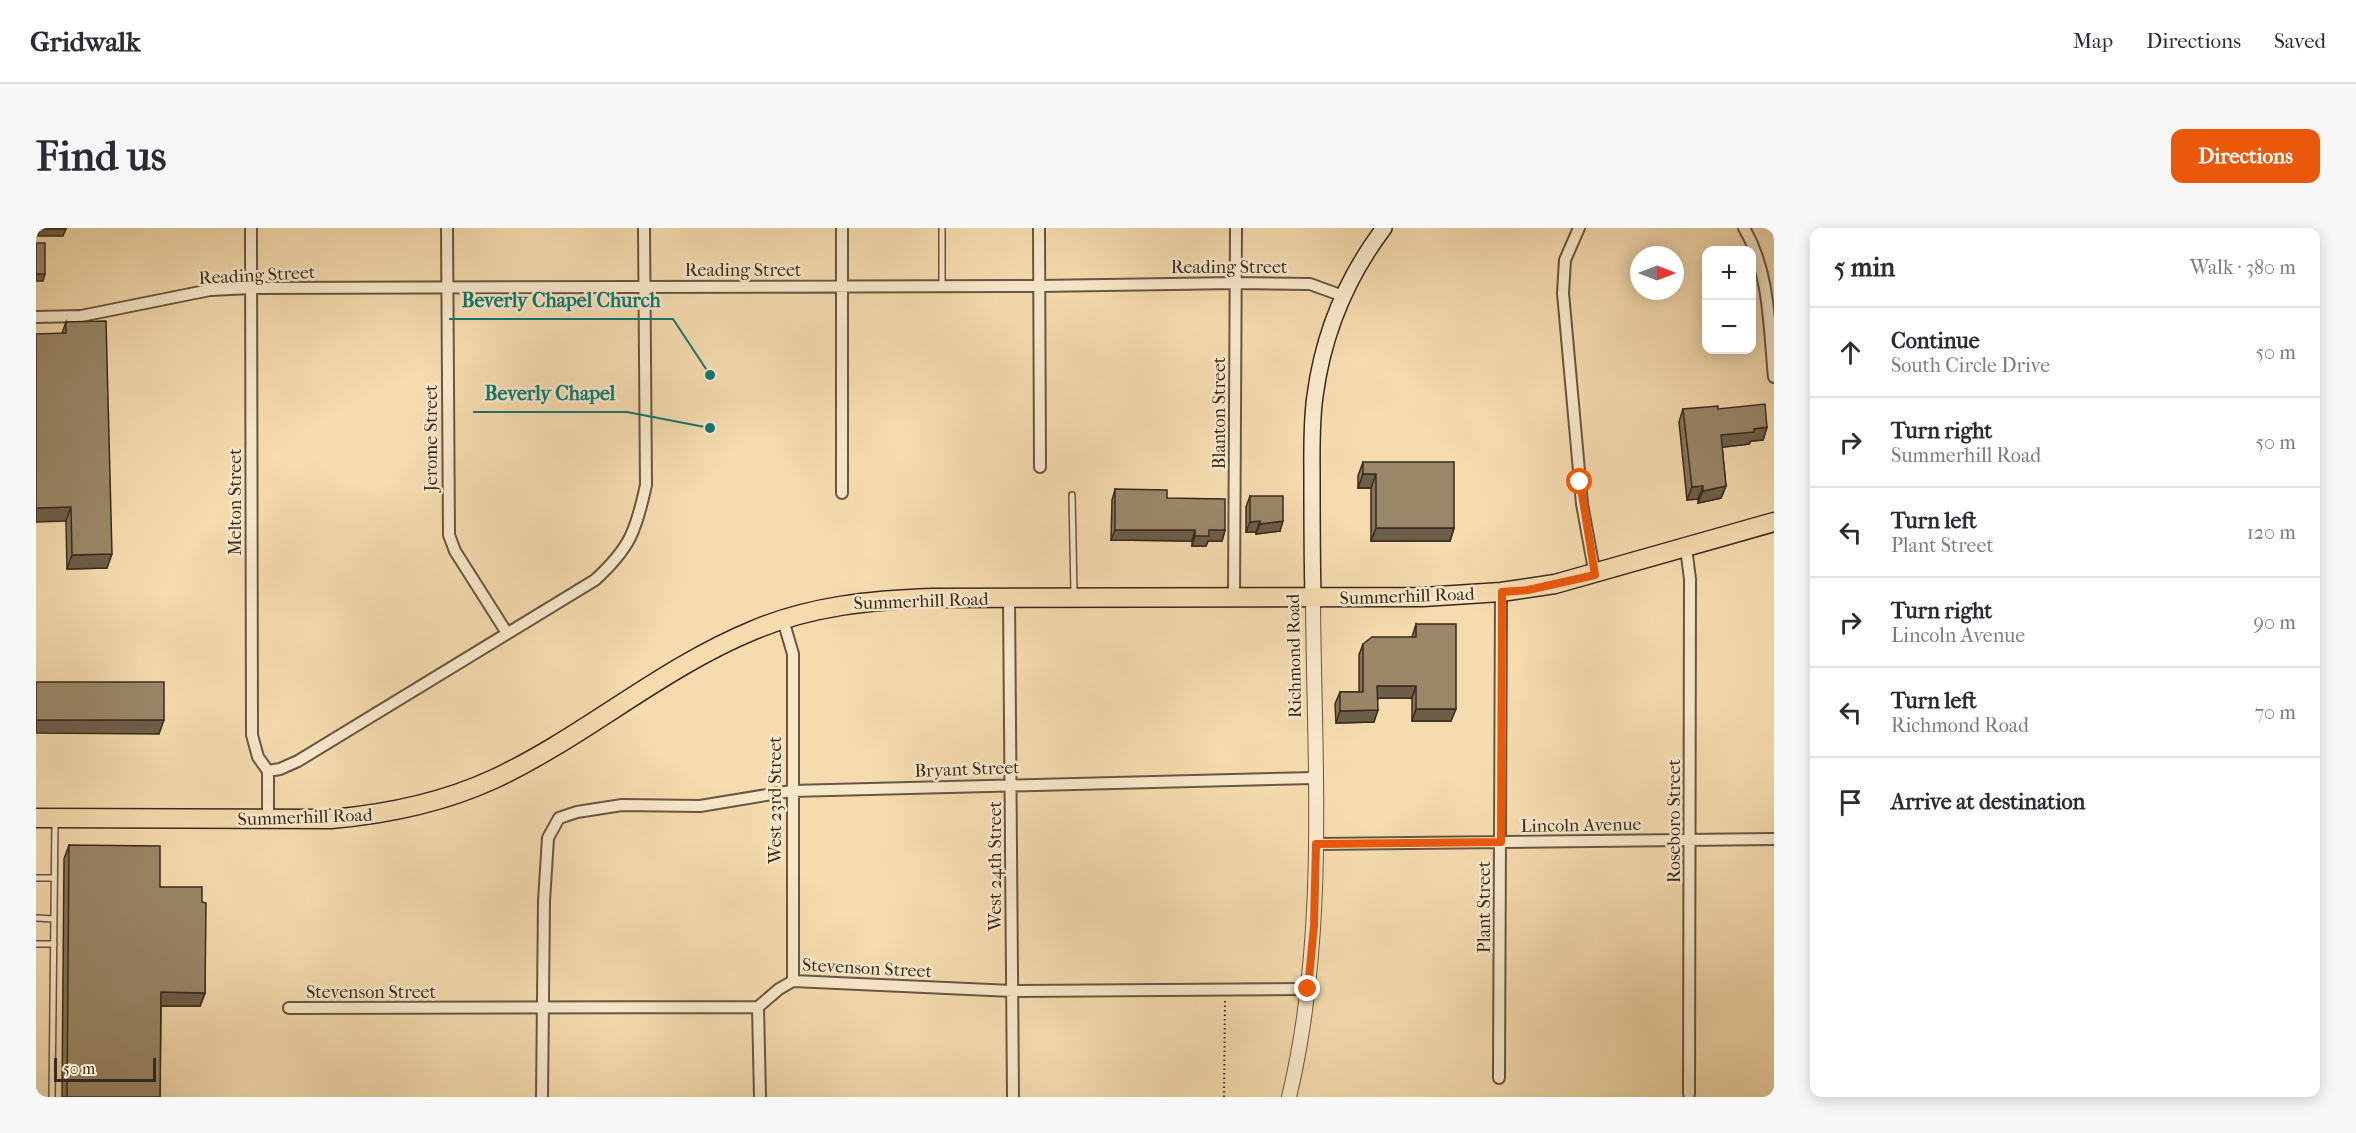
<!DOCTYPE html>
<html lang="en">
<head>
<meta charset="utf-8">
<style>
	body { margin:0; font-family:"IM FELL French Canon",serif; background:#f7f7f7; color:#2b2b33 }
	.controls { position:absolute; right:18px; top:18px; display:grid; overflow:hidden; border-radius:12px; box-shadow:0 3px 15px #0003 }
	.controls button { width:54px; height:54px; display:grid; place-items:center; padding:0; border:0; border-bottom:2px solid #e1e1e2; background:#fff; color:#2b2b33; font:30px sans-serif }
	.compass { position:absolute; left:1594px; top:18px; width:54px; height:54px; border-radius:50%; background:#fff; box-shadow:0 3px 15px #0003; rotate:90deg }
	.scale { position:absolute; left:18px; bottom:15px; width:102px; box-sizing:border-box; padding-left:6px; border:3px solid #382b1d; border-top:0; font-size:16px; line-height:21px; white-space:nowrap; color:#382b1d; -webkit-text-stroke:4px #f8e8ca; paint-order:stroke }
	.stop { position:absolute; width:18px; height:18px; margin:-14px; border:4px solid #ea580c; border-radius:50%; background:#fff }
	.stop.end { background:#ea580c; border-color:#fff; box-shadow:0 2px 6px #0008 }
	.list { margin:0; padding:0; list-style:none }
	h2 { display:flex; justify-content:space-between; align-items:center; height:78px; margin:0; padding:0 24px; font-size:26px }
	h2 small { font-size:20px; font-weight:400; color:#7c7c81 }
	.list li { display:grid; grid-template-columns:39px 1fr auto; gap:18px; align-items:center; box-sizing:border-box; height:90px; padding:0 24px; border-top:2px solid #e1e1e2 }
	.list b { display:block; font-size:22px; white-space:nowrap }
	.list p { margin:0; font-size:20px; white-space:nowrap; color:#7c7c81 }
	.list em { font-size:20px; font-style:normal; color:#7c7c81 }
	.icon { flex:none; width:33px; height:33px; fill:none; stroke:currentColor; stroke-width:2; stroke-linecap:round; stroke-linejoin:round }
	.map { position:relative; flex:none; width:1738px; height:869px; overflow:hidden; border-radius:12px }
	header { display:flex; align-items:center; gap:36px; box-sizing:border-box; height:84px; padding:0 30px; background:#fff; border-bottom:2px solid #e1e1e2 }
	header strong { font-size:28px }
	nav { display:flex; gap:33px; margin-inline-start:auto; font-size:21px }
	.intro { display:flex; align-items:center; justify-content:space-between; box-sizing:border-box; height:144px; padding:0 36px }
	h1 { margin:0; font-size:42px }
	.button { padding:15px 27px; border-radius:12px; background:#ea580c; color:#fff; font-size:21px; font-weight:700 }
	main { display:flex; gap:36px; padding:0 36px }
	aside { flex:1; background:#fff; border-radius:12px; box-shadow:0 3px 15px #0003 }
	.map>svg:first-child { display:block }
</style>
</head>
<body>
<header>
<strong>Gridwalk</strong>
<nav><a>Map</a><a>Directions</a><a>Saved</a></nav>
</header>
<div class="intro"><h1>Find us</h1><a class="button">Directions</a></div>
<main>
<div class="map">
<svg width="1738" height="869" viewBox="0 0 1738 869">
	<rect width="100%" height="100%" fill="#f5dbae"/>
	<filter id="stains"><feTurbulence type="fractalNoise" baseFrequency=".00333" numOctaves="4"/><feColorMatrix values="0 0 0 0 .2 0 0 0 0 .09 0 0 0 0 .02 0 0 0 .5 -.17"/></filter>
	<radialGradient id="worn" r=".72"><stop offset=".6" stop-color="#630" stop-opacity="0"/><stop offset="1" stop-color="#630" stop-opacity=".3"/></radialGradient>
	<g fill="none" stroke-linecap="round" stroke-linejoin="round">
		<defs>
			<path id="service" d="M906,58v-58
				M1036,267l2,99
				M0,650h18
				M0,690l18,1
				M0,716h18
				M16,869l3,-277"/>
			<path id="minor" d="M215,0l1,507 6,22 10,14
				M411,0l2,307 6,16 52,82
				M806,0v265
				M1003,0l1,239
				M1543,0l-14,32 -2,33 19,211 13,71
				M1708,0c26,44 25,99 30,149
				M0,89l45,-1 129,-26 41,-2 789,-2 196,-3 74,1 33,12
				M1650,320l4,31 -1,515
				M973,370l4,499
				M1198,371l2,-371
				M747,392l10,34v327
				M232,543l12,-2 18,-8 297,-181c35,-32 41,-49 51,-95l-2,-257
				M232,543v49
				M1280,616l458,-5
				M722,779l2,90
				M253,780l469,-1 21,-18 14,-8 219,10 296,-2
				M1463,850l2,-486
				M506,869l2,-196 4,-63 11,-20 18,-6 45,-7 78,1 91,-15 523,-13"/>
			<path id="tertiary" d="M1253,869c39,-162 25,-333 24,-499"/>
			<path id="secondary" d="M1277,370c-1,-40 -1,-79 -1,-119 0,-28 -1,-55 3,-83 8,-61 32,-119 69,-168"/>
			<path id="primary" d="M0,590l295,1c57,-5 111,-16 163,-40 90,-42 167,-111 260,-149 57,-24 117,-30 178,-32l491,-1 78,-5 54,-8 219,-62"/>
		</defs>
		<use href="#service" stroke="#675741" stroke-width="8"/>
		<use href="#minor" stroke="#675741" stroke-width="14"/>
		<use href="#tertiary" stroke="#675741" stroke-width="16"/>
		<use href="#secondary" stroke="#382b1d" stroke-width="18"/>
		<use href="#primary" stroke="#382b1d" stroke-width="21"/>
		<path stroke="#382b1d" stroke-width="2" stroke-dasharray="1.5 3" stroke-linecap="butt" d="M1188,869l1,-96"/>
		<use href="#service" stroke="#f8e8ca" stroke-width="5"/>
		<use href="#minor" stroke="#f8e8ca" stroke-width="10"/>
		<use href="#tertiary" stroke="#f8e8ca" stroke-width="14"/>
		<use href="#secondary" stroke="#f8e8ca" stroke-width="15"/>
		<use href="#primary" stroke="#f5dbae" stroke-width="18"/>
	</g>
	<path fill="#847459" stroke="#382b1d" stroke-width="1.5" d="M30,94l41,246 -40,1 -5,-236z
		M1647,181l84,18 -4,13 -12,1 -2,3 -27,3 4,39 -5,12 -23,5v-4l-11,1 -8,-78z
		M1327,234l91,66 -4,13h-79v-53h-13v-12z
		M1079,261l52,9 58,32 -3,11h-14l-2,5h-14v-5l-81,-1 1,-40z
		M1214,268l30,35 -24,3v-2h-10v-25z
		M1380,396l35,97h-39v-23h-34l-4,24 -38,1 -1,-19 5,-12h19v-37l4,-11 49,-7z
		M33,617l91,42 42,15 3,91 -5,13h-39l-1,91h-98l2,-238z"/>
	<path fill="#6c5e49" stroke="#382b1d" stroke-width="1.5" d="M4,1h26l-3,7h-25z
		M0,46h9l-2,7h-7z
		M1731,199l-4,13 -12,1 -2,3 -33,4 5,-13 33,-6z
		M1327,246h13l-5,14h-13z
		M1667,258l-5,13 -11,1 5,-13z
		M1690,258l-5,12 -23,5 5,-12z
		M35,279l-5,14 -30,1v-14z
		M1224,293l-4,11h-10l4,-10z
		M1247,293l-3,10 -24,3 4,-10z
		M1340,300h78l-4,13h-79z
		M1079,302h80l-3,11 -81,-1z
		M1173,302h16l-3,11h-14l-2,5h-14l3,-10z
		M76,326l-5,14 -40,1 5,-14z
		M1341,458h39l-4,12h-39z
		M1380,481h40l-5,12h-39z
		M1342,482l-4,12 -38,1 4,-12z
		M0,492h128l-5,14 -123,-1z
		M125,764l44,1 -5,13h-44z"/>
	<path fill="#9a8768" stroke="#382b1d" stroke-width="1.5" d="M4,0h26v1h-26z
		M0,15h9v31h-9z
		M70,93l6,233 -40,1 -1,-48 -35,1v-174l30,-1v-11z
		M1729,176l2,23 -13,2v3l-33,3 5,51 -23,5v-5l-11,1 -9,-78 35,-3v3z
		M1327,234h91v66h-78v-54h-13z
		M1079,261l52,1v8l58,1v31h-16v6h-14v-6h-80z
		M1214,268h33v25l-23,3v-3l-10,1z
		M1380,396h40v85h-40v-23h-39l1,24 -38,1v-19h23v-48l9,-7h44z
		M0,454h128v38h-128z
		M33,617l91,1v41h42v15l4,1 -1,90 -44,-1 -1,105h-93z"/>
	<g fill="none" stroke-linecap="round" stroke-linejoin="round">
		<path stroke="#ea580c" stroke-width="8" d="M1272,761l6,-64 2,-81 185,-2 1,-250 26,-2 67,-15 -15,-93"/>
	</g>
	<g text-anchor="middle" stroke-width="5" stroke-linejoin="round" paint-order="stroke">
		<g font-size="18" fill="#382b1d" stroke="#f8e8ca">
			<text x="1193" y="45">Reading Street</text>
			<text x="707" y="48">Reading Street</text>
			<text transform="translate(221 47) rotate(-3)" y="6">Reading Street</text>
			<text transform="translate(1183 185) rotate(-90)" y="6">Blanton Street</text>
			<text transform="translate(395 210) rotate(-90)" y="6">Jerome Street</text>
			<text transform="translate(199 274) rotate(-90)" y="6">Melton Street</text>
			<text transform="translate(1371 368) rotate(-2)" y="6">Summerhill Road</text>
			<text transform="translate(885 373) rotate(-2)" y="6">Summerhill Road</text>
			<text transform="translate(1258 428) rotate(-91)" y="6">Richmond Road</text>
			<text transform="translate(931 541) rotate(-2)" y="6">Bryant Street</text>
			<text transform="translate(739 572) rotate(-90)" y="6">West 23rd Street</text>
			<text transform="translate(269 589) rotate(-2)" y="6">Summerhill Road</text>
			<text transform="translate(1638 593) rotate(-90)" y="6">Roseboro Street</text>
			<text transform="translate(1545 597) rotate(-1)" y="6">Lincoln Avenue</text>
			<text transform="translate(959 638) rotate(-90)" y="6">West 24th Street</text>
			<text transform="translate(1448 679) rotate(-90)" y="6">Plant Street</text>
			<text transform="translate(831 740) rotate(3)" y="6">Stevenson Street</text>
			<text x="335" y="770">Stevenson Street</text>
		</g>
	</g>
	<path fill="none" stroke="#0f766e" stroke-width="2" d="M674 147L637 91H413M674 200L591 184H437"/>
	<g fill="#0f766e" stroke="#f8e8ca" stroke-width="2">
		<circle cx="674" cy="147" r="6"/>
		<circle cx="674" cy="200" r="6"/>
	</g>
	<g font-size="20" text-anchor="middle" font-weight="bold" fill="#0f766e" stroke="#f8e8ca" stroke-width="5" stroke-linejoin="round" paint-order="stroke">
		<text x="525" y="79">Beverly Chapel Church</text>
		<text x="514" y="172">Beverly Chapel</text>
	</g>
	<rect width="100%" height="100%" filter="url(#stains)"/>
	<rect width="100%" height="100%" fill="url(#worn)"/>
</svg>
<div class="controls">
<button>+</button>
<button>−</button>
</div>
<svg class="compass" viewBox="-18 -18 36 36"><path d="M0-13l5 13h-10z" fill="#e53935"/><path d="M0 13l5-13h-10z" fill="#7c7c81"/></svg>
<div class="scale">50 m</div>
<div class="stop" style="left:1544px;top:254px"></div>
<div class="stop end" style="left:1272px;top:761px"></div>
</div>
<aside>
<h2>5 min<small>Walk · 380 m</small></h2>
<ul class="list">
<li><svg class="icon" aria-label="ahead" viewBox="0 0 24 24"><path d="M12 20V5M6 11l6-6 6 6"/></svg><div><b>Continue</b><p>South Circle Drive</p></div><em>50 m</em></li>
<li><svg class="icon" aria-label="right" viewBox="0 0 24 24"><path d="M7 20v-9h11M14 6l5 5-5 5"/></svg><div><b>Turn right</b><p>Summerhill Road</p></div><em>50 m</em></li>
<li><svg class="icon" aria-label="left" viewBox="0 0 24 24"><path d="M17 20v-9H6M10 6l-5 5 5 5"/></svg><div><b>Turn left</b><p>Plant Street</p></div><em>120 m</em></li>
<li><svg class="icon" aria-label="right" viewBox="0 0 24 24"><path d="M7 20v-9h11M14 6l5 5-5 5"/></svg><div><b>Turn right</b><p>Lincoln Avenue</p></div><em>90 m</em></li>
<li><svg class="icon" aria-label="left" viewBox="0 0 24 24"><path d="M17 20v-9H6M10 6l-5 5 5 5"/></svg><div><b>Turn left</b><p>Richmond Road</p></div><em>70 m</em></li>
<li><svg class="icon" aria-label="arrive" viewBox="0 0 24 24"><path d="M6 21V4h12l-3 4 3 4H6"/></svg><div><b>Arrive at destination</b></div></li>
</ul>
</aside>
</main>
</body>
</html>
